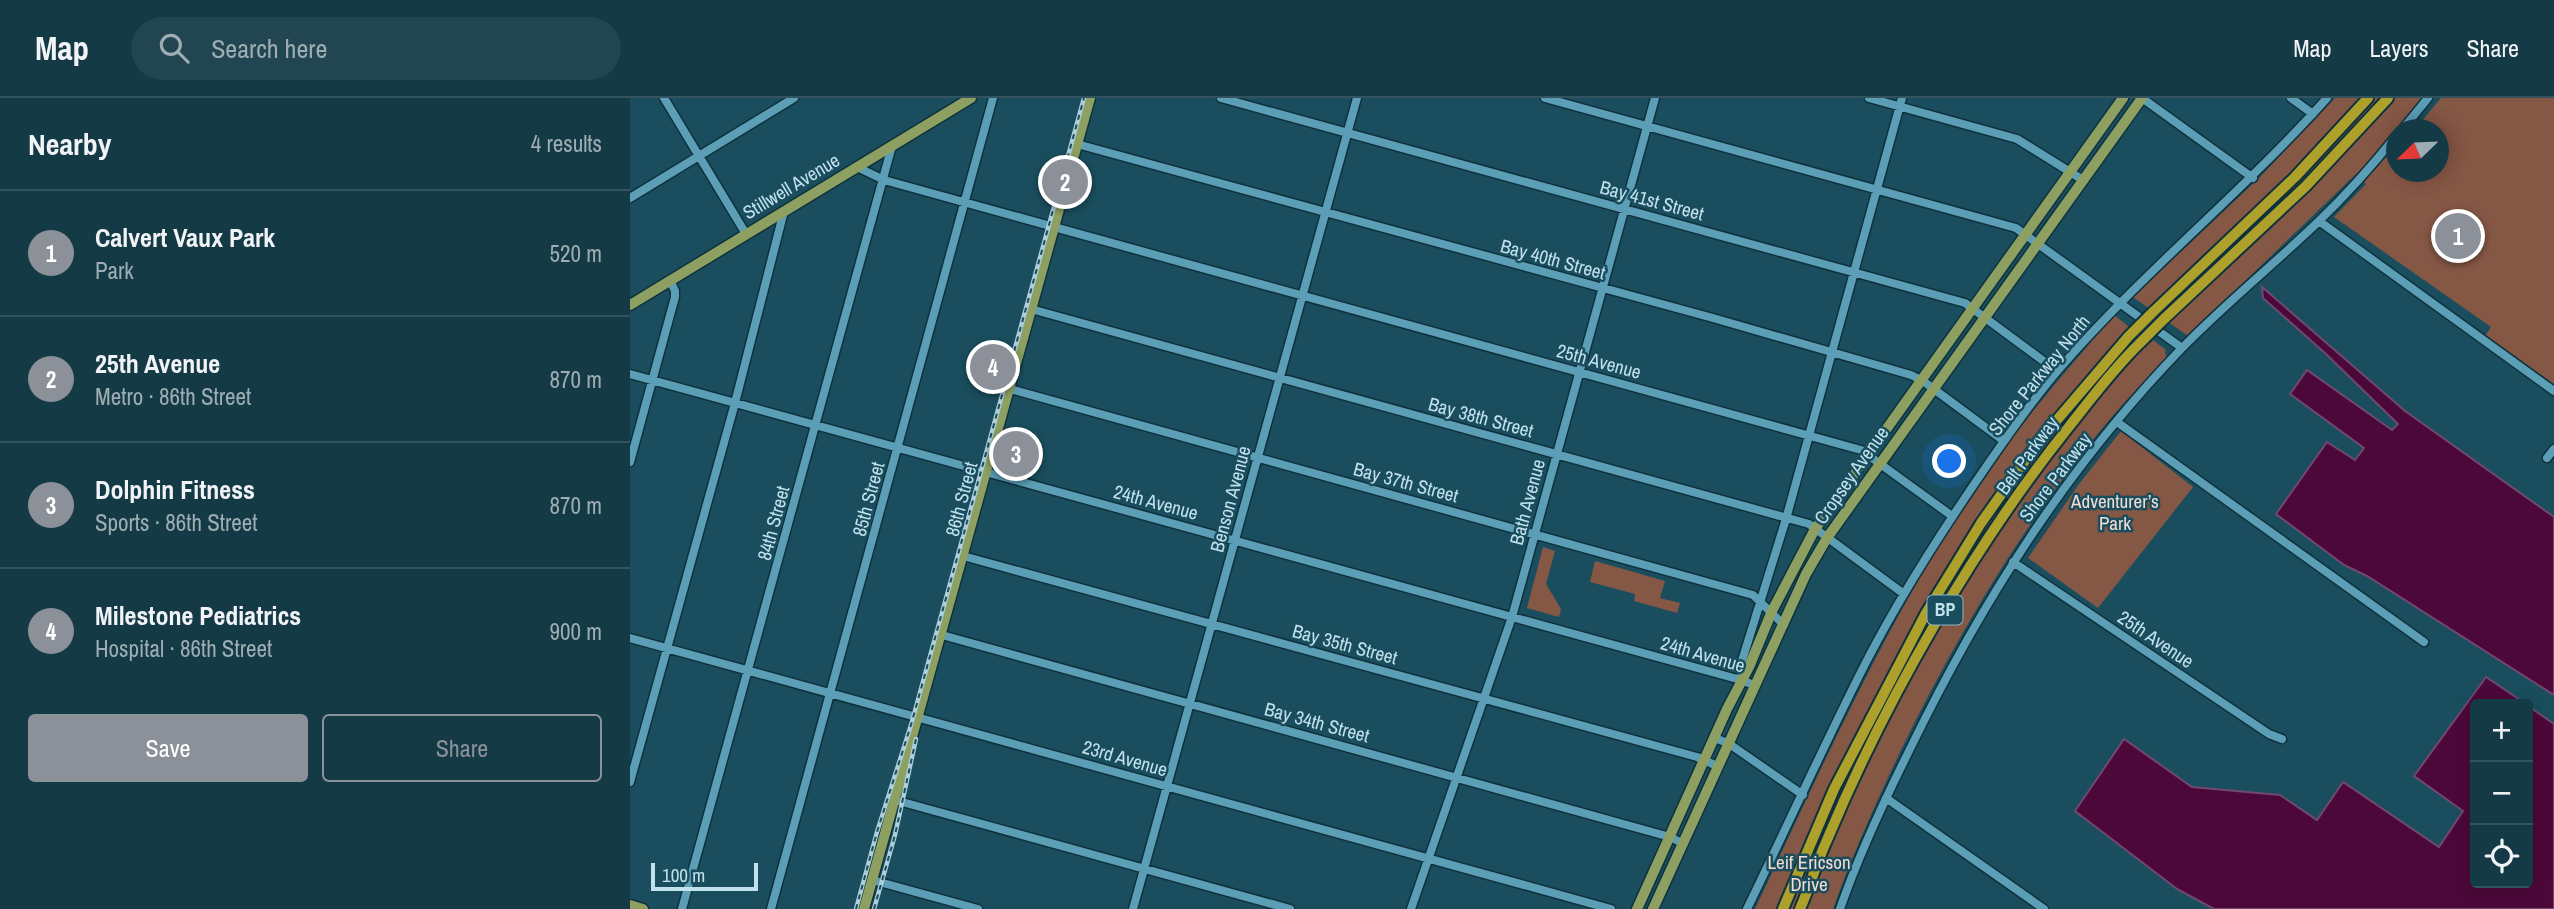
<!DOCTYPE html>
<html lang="en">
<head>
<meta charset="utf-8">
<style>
	body { margin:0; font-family:"Archivo Narrow",sans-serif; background:#214551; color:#f1f3f6 }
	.controls { position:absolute; right:21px; bottom:21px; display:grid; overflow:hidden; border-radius:7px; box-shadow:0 4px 18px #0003 }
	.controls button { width:63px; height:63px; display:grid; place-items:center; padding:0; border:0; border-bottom:2px solid #33545f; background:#143a46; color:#f1f3f6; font:35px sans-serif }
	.compass { position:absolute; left:1756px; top:21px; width:63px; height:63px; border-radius:50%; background:#143a46; box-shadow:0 4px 18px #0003; rotate:247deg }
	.scale { position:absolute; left:21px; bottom:18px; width:107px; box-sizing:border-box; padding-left:7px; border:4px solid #c1e1ed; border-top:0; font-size:19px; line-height:24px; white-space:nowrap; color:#c1e1ed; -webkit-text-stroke:5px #1a4e5e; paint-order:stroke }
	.you { position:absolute; left:1320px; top:364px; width:24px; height:24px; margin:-18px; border:5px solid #fff; border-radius:50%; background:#1a73e8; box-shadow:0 0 0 10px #1a73e833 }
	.badge { display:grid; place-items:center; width:46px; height:46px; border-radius:50%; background:#8c9099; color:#fff; font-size:23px; font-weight:700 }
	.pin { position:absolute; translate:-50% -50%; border:4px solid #fff; box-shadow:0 2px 7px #0006 }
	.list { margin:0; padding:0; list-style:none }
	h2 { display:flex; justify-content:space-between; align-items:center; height:91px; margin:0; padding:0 28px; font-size:30px }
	h2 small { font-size:23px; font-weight:400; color:#9dadb3 }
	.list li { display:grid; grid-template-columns:46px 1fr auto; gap:21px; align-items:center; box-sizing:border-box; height:126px; padding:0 28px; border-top:2px solid #33545f }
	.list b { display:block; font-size:26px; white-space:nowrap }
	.list p { margin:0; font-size:23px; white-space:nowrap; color:#9dadb3 }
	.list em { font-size:23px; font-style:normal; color:#9dadb3 }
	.actions { display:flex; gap:14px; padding:21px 28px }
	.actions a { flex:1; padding:16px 0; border:2px solid #8c9099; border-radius:7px; text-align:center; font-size:24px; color:#8c9099 }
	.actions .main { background:#8c9099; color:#fff }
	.icon { flex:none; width:38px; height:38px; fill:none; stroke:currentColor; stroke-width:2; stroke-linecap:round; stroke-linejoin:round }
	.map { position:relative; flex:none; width:1924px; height:811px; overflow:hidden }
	header { display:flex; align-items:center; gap:42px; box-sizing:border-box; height:98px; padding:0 35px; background:#143a46; border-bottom:2px solid #33545f }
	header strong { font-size:33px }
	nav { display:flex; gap:38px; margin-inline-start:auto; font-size:24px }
	.search { width:490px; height:63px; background:#214551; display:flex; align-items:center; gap:18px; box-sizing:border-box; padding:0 24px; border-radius:38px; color:#9dadb3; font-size:26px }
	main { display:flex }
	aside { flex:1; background:#143a46 }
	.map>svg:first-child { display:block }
</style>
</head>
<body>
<header>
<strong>Map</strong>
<div class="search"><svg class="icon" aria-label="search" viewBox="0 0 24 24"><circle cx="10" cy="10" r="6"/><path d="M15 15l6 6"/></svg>Search here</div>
<nav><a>Map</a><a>Layers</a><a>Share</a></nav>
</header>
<main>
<aside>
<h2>Nearby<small>4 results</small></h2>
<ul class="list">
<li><span class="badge">1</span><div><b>Calvert Vaux Park</b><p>Park</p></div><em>520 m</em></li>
<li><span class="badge">2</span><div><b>25th Avenue</b><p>Metro · 86th Street</p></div><em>870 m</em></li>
<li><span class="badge">3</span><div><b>Dolphin Fitness</b><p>Sports · 86th Street</p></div><em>870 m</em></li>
<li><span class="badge">4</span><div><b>Milestone Pediatrics</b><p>Hospital · 86th Street</p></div><em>900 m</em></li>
</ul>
<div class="actions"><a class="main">Save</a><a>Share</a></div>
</aside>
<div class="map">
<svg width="1924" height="811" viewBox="0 0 1924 811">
	<rect width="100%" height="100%" fill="#1a4e5e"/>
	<path fill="#855745" d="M1705,0h87l-24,30 1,1 -3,1v42h42v-42l-23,-1 26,-31h113v286l-69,-48 6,-9 -157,-110 32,-33 -11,-9 -167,161 -55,-39 127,-120z
		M1484,217l36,28 3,-3 13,10 -1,3 2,4c-24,26 -49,51 -71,79 -78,96 -142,205 -196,316 -24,51 -48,103 -67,157h-78c65,-138 127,-277 210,-406 44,-67 97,-127 149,-188z
		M1491,333l72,56 -95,121 -70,-50 51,-74z
		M913,449l12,4 -9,33 15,25 -2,8 -32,-9z
		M965,463l70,20 -5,17 20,5 -3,10 -43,-12 1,-7 -45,-12z"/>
	<path fill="#4d083a" stroke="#704970" stroke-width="2" d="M1632,189l143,124 149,106v178l-187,-119 -23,-11 -68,-51 51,-72 28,18 9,-12 -74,-54 17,-24 85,60 6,-6 -72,-70 -63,-56z
		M1856,579l40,27h-51v179h53v-177l26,18v185h-340l-37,-20 -102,-78 49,-72 68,48 88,8 37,25 26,-38 96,65 24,-36 -49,-35z"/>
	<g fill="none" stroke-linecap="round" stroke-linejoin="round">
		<defs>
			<path id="minor" d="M34,0l82,136
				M591,0l744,205 92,68
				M915,0l471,130 166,120
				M1239,0l148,41 66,41
				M1512,0l111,80
				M1661,0l22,16
				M1772,32l26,-32
				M447,46l636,174 198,57 12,6 81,60
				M227,69l27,13 977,270 91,66
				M0,100l164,-100
				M1689,123l235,170
				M401,211l778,215 95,70
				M0,276l1111,306 13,5
				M380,291l743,206 31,30
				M1487,324l307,220
				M1917,360l7,-9
				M0,364l45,-165v-6l-5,-11
				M333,458l734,201 20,9
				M1383,464l256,172 13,5
				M312,537l728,202 12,6
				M0,540l981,271
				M1111,582v-16l45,-145 116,-421
				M1084,640l14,5 75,52
				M0,684l105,-379 49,-192
				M1256,700l158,111
				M265,702l395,109
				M242,782l106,29
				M52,811l210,-763
				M141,811l222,-811
				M503,811l224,-811
				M781,811l101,-292 143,-519
				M1117,811c37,-76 72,-153 110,-229 37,-75 82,-145 129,-213 23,-33 46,-67 73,-98 83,-96 183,-176 268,-271
				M1210,811c19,-55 44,-108 70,-160 72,-148 157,-282 272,-401 43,-44 91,-83 136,-126 28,-27 54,-56 78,-86"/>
			<path id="major" d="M0,207l341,-207
				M0,807l13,4
				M234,811l226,-811
				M1007,811l90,-200 22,-42 23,-56 43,-82 308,-431
				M1023,811l153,-335 21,-36 315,-440"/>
			<path id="highway" d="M1523,214l142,-135 73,-79
				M1534,221l142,-133 82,-88
				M1153,811l51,-120 92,-176 55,-90 58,-82 89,-104
				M1170,811c10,-23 17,-47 27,-69 59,-141 146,-293 241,-412 23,-29 46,-60 72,-85"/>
		</defs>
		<use href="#minor" stroke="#0e323d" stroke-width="11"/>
		<use href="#major" stroke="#0e323d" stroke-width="13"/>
		<use href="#highway" stroke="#0e323d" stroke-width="14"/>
		<use href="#minor" stroke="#5c9eb5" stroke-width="8"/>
		<use href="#major" stroke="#8da062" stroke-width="10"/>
		<use href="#highway" stroke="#aea12b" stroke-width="10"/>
		<defs>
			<path id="rail" d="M226,811l21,-77 34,-107 173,-627
				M244,811l21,-74 21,-96"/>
		</defs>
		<use href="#rail" stroke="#accfdb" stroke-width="4.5"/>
		<use href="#rail" stroke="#1a4e5e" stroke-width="2" stroke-dasharray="5" stroke-linecap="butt"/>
		<defs>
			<path id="highway-bridge" d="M1498,239l25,-25
				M1510,245l24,-24"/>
		</defs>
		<use href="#highway-bridge" stroke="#0e323d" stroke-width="14" stroke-linecap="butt"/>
		<use href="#highway-bridge" stroke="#aea12b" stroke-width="10"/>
	</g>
	<g text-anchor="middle" stroke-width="5" stroke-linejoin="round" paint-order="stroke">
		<rect fill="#1a4e5e" stroke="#8fb5c2" stroke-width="2" x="1297.5" y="497.5" width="35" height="29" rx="5"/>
		<g font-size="18" font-weight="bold" fill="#c1e1ed">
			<text x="1315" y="518">BP</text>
		</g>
		<g font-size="19" fill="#c1e1ed" stroke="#1a4e5e">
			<text transform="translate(161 88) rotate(-31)" y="7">Stillwell Avenue</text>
			<text transform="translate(1022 102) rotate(15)" y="7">Bay 41st Street</text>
			<text transform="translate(923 161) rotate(15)" y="7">Bay 40th Street</text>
			<text transform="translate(969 263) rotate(15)" y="7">25th Avenue</text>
			<text transform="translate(1409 277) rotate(-51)" y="7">Shore Parkway North</text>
			<text transform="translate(851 319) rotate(15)" y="7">Bay 38th Street</text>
			<text transform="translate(1397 357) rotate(-54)" y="7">Belt Parkway</text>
			<text transform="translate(1221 377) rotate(-55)" y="7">Cropsey Avenue</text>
			<text transform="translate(1425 379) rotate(-53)" y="7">Shore Parkway</text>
			<text transform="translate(776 384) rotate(15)" y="7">Bay 37th Street</text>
			<text transform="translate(238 401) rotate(-75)" y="7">85th Street</text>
			<text transform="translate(331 401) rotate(-75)" y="7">86th Street</text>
			<text transform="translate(600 401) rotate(-75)" y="7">Benson Avenue</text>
			<text transform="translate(526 404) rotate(15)" y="7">24th Avenue</text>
			<text transform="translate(897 404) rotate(-75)" y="7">Bath Avenue</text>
			<text transform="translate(143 425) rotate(-75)" y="7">84th Street</text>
			<text transform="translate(1526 541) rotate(34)" y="7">25th Avenue</text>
			<text transform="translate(715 546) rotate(15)" y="7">Bay 35th Street</text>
			<text transform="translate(1073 556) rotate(16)" y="7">24th Avenue</text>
			<text transform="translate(687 624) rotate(15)" y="7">Bay 34th Street</text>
			<text transform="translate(495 660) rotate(16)" y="7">23rd Avenue</text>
		</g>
		<g font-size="19" fill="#f3dcd3" stroke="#1a4e5e">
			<text x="1485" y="410">Adventurer’s<tspan x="1485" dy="22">Park</tspan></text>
			<text x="1179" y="771">Leif Ericson<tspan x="1179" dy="22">Drive</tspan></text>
		</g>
	</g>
</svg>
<div class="controls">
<button>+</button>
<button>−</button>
<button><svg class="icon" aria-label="locate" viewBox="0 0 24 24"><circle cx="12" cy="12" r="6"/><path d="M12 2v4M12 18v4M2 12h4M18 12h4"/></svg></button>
</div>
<svg class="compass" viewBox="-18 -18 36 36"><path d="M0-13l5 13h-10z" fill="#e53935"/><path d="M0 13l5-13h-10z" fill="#9dadb3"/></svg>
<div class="scale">100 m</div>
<div class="you"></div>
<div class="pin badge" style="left:1828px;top:138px">1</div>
<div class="pin badge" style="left:435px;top:84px">2</div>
<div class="pin badge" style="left:386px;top:356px">3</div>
<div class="pin badge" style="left:363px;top:269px">4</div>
</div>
</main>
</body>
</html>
